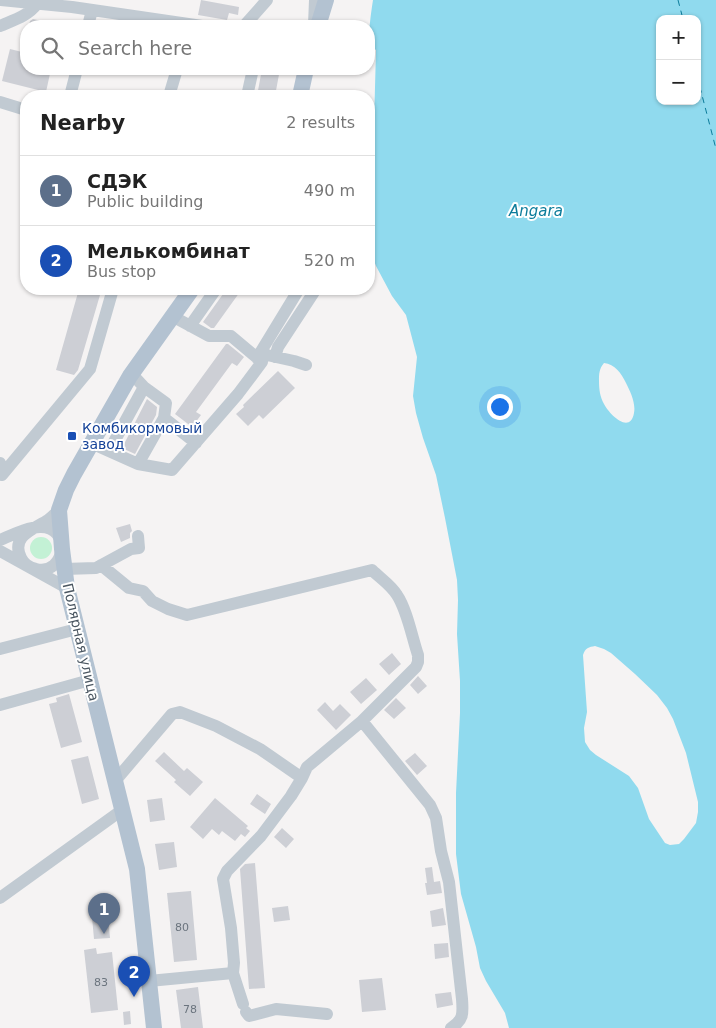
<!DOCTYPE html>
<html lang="en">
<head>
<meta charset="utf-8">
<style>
	body { margin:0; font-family:"DejaVu Sans",sans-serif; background:#f6f6f6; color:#222 }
	.controls { position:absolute; right:15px; top:15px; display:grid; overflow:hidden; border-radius:10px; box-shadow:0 1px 4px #0004 }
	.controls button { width:45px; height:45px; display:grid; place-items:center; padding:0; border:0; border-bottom:1px solid #e0e0e0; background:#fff; color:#222; font:25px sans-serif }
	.you { position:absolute; left:499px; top:406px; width:18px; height:18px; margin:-12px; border:4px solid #fff; border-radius:50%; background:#1a73e8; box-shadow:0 0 0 8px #1a73e833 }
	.badge { display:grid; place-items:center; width:32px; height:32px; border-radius:50%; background:#1a73e8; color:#fff; font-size:16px; font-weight:700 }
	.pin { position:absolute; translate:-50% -41px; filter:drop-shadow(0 1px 2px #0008) }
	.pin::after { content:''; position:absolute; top:26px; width:18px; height:15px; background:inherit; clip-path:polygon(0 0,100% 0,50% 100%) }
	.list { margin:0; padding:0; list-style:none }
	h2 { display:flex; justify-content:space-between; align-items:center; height:65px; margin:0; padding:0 20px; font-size:21px }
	h2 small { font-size:16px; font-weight:400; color:#767676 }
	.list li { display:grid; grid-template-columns:32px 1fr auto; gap:15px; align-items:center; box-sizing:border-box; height:70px; padding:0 20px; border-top:1px solid #e0e0e0 }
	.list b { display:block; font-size:19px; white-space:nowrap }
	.list p { margin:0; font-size:16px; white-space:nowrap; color:#767676 }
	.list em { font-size:16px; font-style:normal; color:#767676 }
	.icon { flex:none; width:28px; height:28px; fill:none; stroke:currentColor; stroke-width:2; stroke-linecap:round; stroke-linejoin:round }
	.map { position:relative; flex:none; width:716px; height:1028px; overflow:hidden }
	.search { position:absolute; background:#fff; box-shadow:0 1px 4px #0004; left:20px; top:20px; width:355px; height:55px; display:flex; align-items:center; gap:12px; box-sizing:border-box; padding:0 18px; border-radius:20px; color:#767676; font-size:19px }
	.panel { position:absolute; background:#fff; box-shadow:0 1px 4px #0004; left:20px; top:90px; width:355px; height:205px; border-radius:20px }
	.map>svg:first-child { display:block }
</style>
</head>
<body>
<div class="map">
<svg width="716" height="1028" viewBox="0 0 716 1028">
	<rect width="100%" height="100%" fill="#f5f3f3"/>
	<path fill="#c3f1d5" d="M30 548a11 11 0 1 1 22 0a11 11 0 1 1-22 0Z"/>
	<path fill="#90daee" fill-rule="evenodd" d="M373,0h343v1028h-207l-4,-15 -19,-32 -6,-13 -4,-21 -15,-53 -5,-40v-61l4,-80v-32l-3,-47 1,-34 -1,-20 -12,-62 -9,-43 -13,-37 -7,-25 -3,-17 4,-39 -11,-42 -14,-19 -16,-30 -7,-19v-105l5,-17 2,-75c-2,-2 -5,-3 -6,-5 -3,-6 2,-38 3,-45zM660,19h37v82h-37zM604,363c11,1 17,10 22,20 4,8 10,20 8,30 -4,22 -25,1 -30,-9 -4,-7 -5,-15 -5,-23 0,-7 0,-12 5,-18zM595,646l9,3 7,4 24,21 22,21 10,13 6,11 13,34 12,49v10l-2,11 -12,16 -5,5 -9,1 -5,-2 -16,-24 -11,-31 -9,-12 -33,-21 -6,-5 -5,-8 -1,-14 3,-16 -4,-57c2,-7 6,-8 12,-9z"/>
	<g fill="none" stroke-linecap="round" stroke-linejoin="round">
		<path stroke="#0c7c9b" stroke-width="1" stroke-dasharray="6 5" stroke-linecap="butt" d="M678,0l5,19
			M697,76l19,73"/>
	</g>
	<path fill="#cdcfd5" d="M201,0l38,7 -1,8 -9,-2 -2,7 -29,-5z
		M33,19l18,4v3h-22l1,-5z
		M10,49l16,4v16h25l-5,23 -44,-11z
		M262,69h18l-5,27h-18z
		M79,289l21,6 -22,75 -4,5 -18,-5z
		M224,289h18l-28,39h-3l-8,-6 20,-28z
		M226,344h2l16,13 -7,9 -5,-3 -36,49 5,3 -9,12 -17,-13z
		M278,371l17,17 -32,31 -4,-4 -11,11 -12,-12 8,-7 -1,-2z
		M147,399l10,8 -1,8 -21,39 -13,-6z
		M130,524l2,7 -2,2v5l-9,4 -5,-14z
		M392,653l9,11 -12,11 -10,-11z
		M418,676l9,10 -9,8 -8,-9z
		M366,678l11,12 -16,14 -11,-12z
		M69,694l13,48 -21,6 -12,-44 8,-2 -1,-4z
		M396,698l10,10 -12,11 -10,-9z
		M325,702l8,9 7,-7 11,11 -15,15 -19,-20z
		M164,752l20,19 3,-3 16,14 -13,14 -16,-14 2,-2 -21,-19z
		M415,753l12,13 -10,9 -12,-14z
		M88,756l11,43 -17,5 -11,-44z
		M257,794l14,10 -6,10 -15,-10z
		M162,798l3,22 -15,2 -3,-22z
		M215,798l33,28 -2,2 4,3 -5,6 -4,-3 -6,7 -13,-10 -3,4 -7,-6 -9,10 -13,-12z
		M282,828l12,11 -8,9 -12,-11z
		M174,842l3,25 -18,3 -4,-26z
		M255,863l10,125 -16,1 -9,-120 5,-5z
		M432,867l2,15 6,-1 2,12 -15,2 -2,-12h2l-2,-15z
		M191,891l6,69 -23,2 -7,-69z
		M107,904l3,34 -16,1 -3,-33z
		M288,906l2,14 -16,2 -2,-14z
		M443,908l3,17 -14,2 -2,-16z
		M448,943l1,14 -14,2 -1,-15z
		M96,948l1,6 15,-2 6,58 -27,3 -7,-63z
		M382,978l4,32 -24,2 -3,-32z
		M198,987l5,41h-22l-5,-38z
		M451,992l2,13 -16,3 -2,-14z
		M130,1011l1,13 -7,1 -1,-13z"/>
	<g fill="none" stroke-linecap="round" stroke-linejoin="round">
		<path stroke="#c1cad2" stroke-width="12" d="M1,0l71,7 130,19
			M314,25l1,-25
			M0,26c14,-6 28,-10 37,-22
			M88,26l4,-16
			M244,26l23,-26
			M70,96l7,-27
			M169,96l8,-27
			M247,96l6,-27
			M0,102l26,8
			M190,326l26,-37
			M267,355l27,6 12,4
			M275,357l3,-10 38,-58
			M257,358l42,-69
			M144,387l22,16 -2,15 32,25
			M91,443l47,21 34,6 66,-76 24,-32 -31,-26h-22l-37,-20
			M109,451l35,-64 -13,-14
			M0,463l2,12 88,-106 23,-80
			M138,464l26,-46
			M0,540c12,-5 28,-13 40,-13 32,-1 26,49 -4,42 -6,-1 -12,-5 -15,-11 -11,-22 13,-29 27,-38 4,-3 8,-7 11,-10
			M0,551l67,37
			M101,565l28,23 14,3 9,10 16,8 19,6 185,-45c8,8 19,15 25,25 10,15 15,42 21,60v7l-2,5 -54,54
			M64,569l32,-1 35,-19 8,-1 -1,-12
			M0,649l77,-20
			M0,705l90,-25
			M115,781l57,-67 8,-2 36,14 44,23 42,29 5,-11 55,-46 68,84 6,13 5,33 8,31 13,117c1,14 2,21 -11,29
			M0,898l122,-88
			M233,973l1,-10 -3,-35 -8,-49 4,-8 34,-35 30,-40 11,-18
			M149,981l84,-8 10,31
			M246,1012l3,4 27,-7 51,5"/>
		<path stroke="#b3c2d1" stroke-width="16" d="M318,26l8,-26
			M300,96l6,-27
			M154,1028l-17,-159 -70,-281 -5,-39 -3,-39 7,-20 8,-16 56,-98 62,-87"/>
	</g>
	<rect fill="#1a4fb4" stroke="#fff" stroke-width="2" x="67" y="431" width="10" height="10" rx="2.5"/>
	<g text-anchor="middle" stroke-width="4" stroke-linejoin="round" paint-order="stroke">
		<g font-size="11" fill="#6b747e">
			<text x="182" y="931">80</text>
			<text x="101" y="986">83</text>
			<text x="190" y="1013">78</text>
		</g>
		<g font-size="14" fill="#164399" stroke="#fff" text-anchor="start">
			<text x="82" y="433">Комбикормовый<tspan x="82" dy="16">завод</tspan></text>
		</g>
		<g font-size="14" fill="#4a5661" stroke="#fff">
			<text transform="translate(81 642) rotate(77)" y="5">Полярная улица</text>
		</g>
		<g font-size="15" font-style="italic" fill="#0c7c9b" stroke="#fff">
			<text x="536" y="216">Angara</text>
		</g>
	</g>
</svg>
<div class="controls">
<button>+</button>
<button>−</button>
</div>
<div class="you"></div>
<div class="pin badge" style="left:104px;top:934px;background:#5c6f8a">1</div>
<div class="pin badge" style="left:134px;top:997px;background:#1a4fb4">2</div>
<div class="search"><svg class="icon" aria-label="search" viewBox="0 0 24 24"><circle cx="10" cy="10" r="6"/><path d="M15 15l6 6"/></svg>Search here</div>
<section class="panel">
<h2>Nearby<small>2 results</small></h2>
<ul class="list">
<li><span class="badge" style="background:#5c6f8a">1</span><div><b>СДЭК</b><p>Public building</p></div><em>490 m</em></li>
<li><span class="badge" style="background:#1a4fb4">2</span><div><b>Мелькомбинат</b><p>Bus stop</p></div><em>520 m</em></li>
</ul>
</section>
</div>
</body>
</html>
